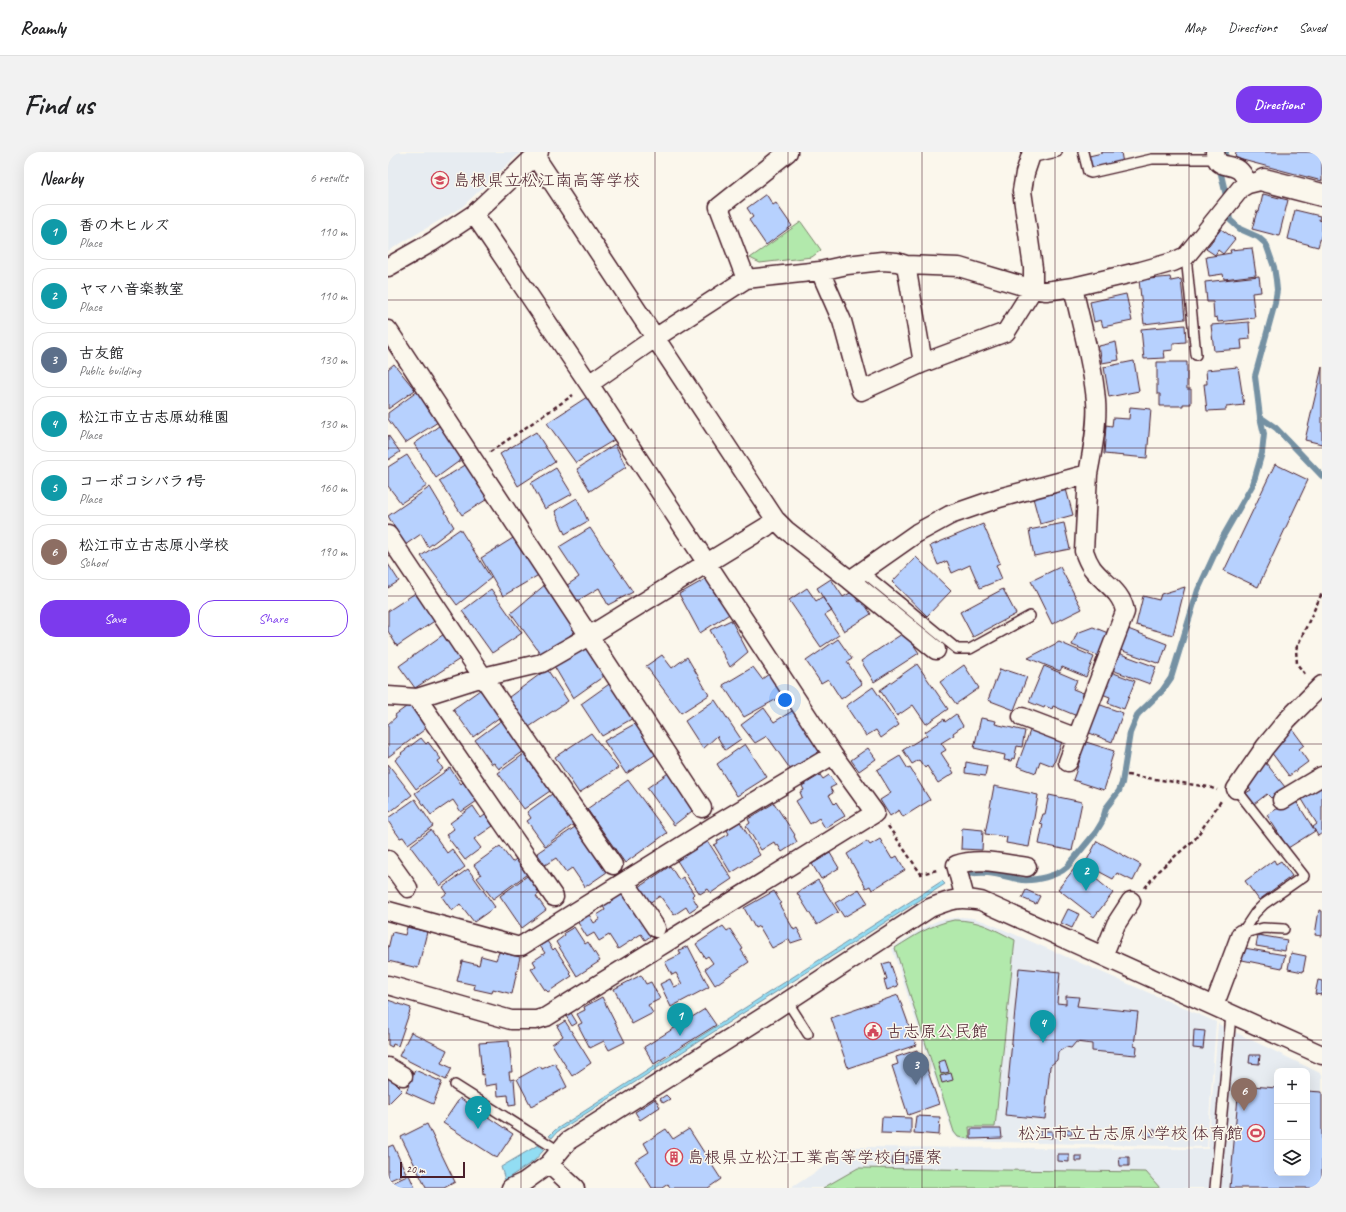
<!DOCTYPE html>
<html lang="en">
<head>
<meta charset="utf-8">
<style>
	body { margin:0; font-family:Caveat,"Klee One",sans-serif; background:#f2f2f2; color:#202124 }
	.controls { position:absolute; right:12px; bottom:12px; display:grid; overflow:hidden; border-radius:8px; box-shadow:0 4px 16px #0002 }
	.controls button { width:36px; height:36px; display:grid; place-items:center; padding:0; border:0; border-bottom:1px solid #e0e0e0; background:#fff; color:#202124; font:20px sans-serif }
	.scale { position:absolute; left:12px; bottom:10px; width:65px; box-sizing:border-box; padding-left:4px; border:2px solid #4a1f2b; border-top:0; font-size:11px; line-height:14px; white-space:nowrap; color:#4a1f2b; -webkit-text-stroke:3px #fbf7ec; paint-order:stroke }
	.you { position:absolute; left:397px; top:548px; width:14px; height:14px; margin:-10px; border:3px solid #fff; border-radius:50%; background:#1a73e8; box-shadow:0 0 0 6px #1a73e833 }
	.badge { display:grid; place-items:center; width:26px; height:26px; border-radius:50%; background:#7c3aed; color:#fff; font-size:13px; font-weight:700 }
	.pin { position:absolute; translate:-50% -33px; filter:drop-shadow(0 1px 2px #0008) }
	.pin::after { content:''; position:absolute; top:21px; width:14px; height:12px; background:inherit; clip-path:polygon(0 0,100% 0,50% 100%) }
	.list { margin:0; padding:0; list-style:none }
	h2 { display:flex; justify-content:space-between; align-items:center; height:52px; margin:0; padding:0 16px; font-size:17px }
	h2 small { font-size:13px; font-weight:400; color:#757577 }
	.list li { display:grid; grid-template-columns:26px 1fr auto; gap:12px; align-items:center; box-sizing:border-box; height:56px; margin:0 8px 8px; padding:0 8px; border:1px solid #e0e0e0; border-radius:16px }
	.list b { display:block; font-size:15px; white-space:nowrap }
	.list p { margin:0; font-size:13px; white-space:nowrap; color:#757577 }
	.list em { font-size:13px; font-style:normal; color:#757577 }
	.actions { display:flex; gap:8px; padding:12px 16px }
	.actions a { flex:1; padding:9px 0; border:1px solid #7c3aed; border-radius:16px; text-align:center; font-size:14px; color:#7c3aed }
	.actions .main { background:#7c3aed; color:#fff }
	.icon { flex:none; width:22px; height:22px; fill:none; stroke:currentColor; stroke-width:2; stroke-linecap:round; stroke-linejoin:round }
	.map { position:relative; flex:none; width:934px; height:1036px; overflow:hidden; border-radius:16px }
	header { display:flex; align-items:center; gap:24px; box-sizing:border-box; height:56px; padding:0 20px; background:#fff; border-bottom:1px solid #e0e0e0 }
	header strong { font-size:19px }
	nav { display:flex; gap:22px; margin-inline-start:auto; font-size:14px }
	.intro { display:flex; align-items:center; justify-content:space-between; box-sizing:border-box; height:96px; padding:0 24px }
	h1 { margin:0; font-size:28px }
	.button { padding:10px 18px; border-radius:16px; background:#7c3aed; color:#fff; font-size:14px; font-weight:700 }
	main { display:flex; gap:24px; padding:0 24px }
	aside { flex:1; background:#fff; border-radius:16px; box-shadow:0 4px 16px #0002 }
	.map>svg:first-child { display:block }
</style>
</head>
<body>
<header>
<strong>Roamly</strong>
<nav><a>Map</a><a>Directions</a><a>Saved</a></nav>
</header>
<div class="intro"><h1>Find us</h1><a class="button">Directions</a></div>
<main>
<aside>
<h2>Nearby<small>6 results</small></h2>
<ul class="list">
<li><span class="badge" style="background:#0f9aa8">1</span><div><b>香の木ヒルズ</b><p>Place</p></div><em>110 m</em></li>
<li><span class="badge" style="background:#0f9aa8">2</span><div><b>ヤマハ音楽教室</b><p>Place</p></div><em>110 m</em></li>
<li><span class="badge" style="background:#5c6f8a">3</span><div><b>古友館</b><p>Public building</p></div><em>130 m</em></li>
<li><span class="badge" style="background:#0f9aa8">4</span><div><b>松江市立古志原幼稚園</b><p>Place</p></div><em>130 m</em></li>
<li><span class="badge" style="background:#0f9aa8">5</span><div><b>コーポコシバラ1号</b><p>Place</p></div><em>160 m</em></li>
<li><span class="badge" style="background:#8d6e63">6</span><div><b>松江市立古志原小学校</b><p>School</p></div><em>190 m</em></li>
</ul>
<div class="actions"><a class="main">Save</a><a>Share</a></div>
</aside>
<div class="map">
<svg width="934" height="1036" viewBox="0 0 934 1036">
	<rect width="100%" height="100%" fill="#fbf7ec"/>
	<filter id="ink" filterUnits="userSpaceOnUse"><feTurbulence type="fractalNoise" baseFrequency=".025" numOctaves="2"/><feDisplacementMap in="SourceGraphic" scale="8" xChannelSelector="R" yChannelSelector="G"/><feConvolveMatrix kernelMatrix="1 2 1 2 8 2 1 2 1" color-interpolation-filters="sRGB"/></filter>
	<g filter="url(#ink)">
		<path fill="#e7ecf1" fill-rule="evenodd" d="M0,0h133l-59,55 -74,44z
			M573,765l12,1 13,4 230,100 -9,125 -243,-6 -5,-2 -6,-5 -61,-186 34,-22 13,-6z
			M830,872l104,50v114h-531l63,-41 354,2zM889,919h30v102h-30z"/>
		<path fill="#b2e9ac" stroke="#7e846c" d="M413,70l20,28 -9,7 -52,6 -10,-5z
			M566,768c26,0 39,9 61,20l-20,187h-26l1,12 -12,-2 -4,-5 -59,-184c21,-13 35,-23 59,-28z
			M470,1016l288,4 14,16h-337z"/>
		<path fill="#92ddf3" stroke="#7591a3" d="M554,729l3,3 -388,248 -5,6 -3,-2 6,-6z
			M150,993l6,5 -10,11 -29,19 -4,-13z"/>
		<g fill="none" stroke-linecap="round" stroke-linejoin="round">
			<path stroke="#7591a3" stroke-width="6" d="M838,0l-6,18 7,30
				M872,265l16,11 46,48
				M581,722c6,-1 12,-2 19,-1 11,1 23,5 34,7 13,1 35,-4 45,-13l29,-35 6,-10 4,-14 13,-17 3,-8 8,-50 8,-19 24,-23 9,-13 27,-88 23,-50 32,-56 9,-31 2,-19 -4,-17 -5,-41 20,-73 2,-13 -1,-10 -2,-13 -8,-23 -8,-7 -18,-8 -10,-9 -2,-11"/>
		</g>
		<path fill="#b7d1fe" stroke="#4a1f2b" d="M714,0h19l2,12 -31,5 -3,-13 13,-3z
			M848,0h86v29l-87,-23z
			M378,42l7,11 3,-2 16,23 -26,19 -17,-25 4,-3 -6,-9z
			M875,42l25,6 -9,36 -27,-7 5,-18 2,1z
			M907,58l25,6 -1,4 3,1v12l-4,14 -30,-8z
			M833,77l14,10 -12,15 -5,-4 -3,5 -9,-6z
			M864,96l4,27 -32,4 -1,-5 -14,2 -3,-19 25,-4 -1,-3z
			M871,124l2,16 -9,1 3,25 -37,4 -1,-5 -3,1 -1,-16h-6l-2,-20z
			M782,125l1,4 10,-2 4,40 -41,5 -5,-44z
			M738,142l6,27 -29,6 -2,-7 -7,2 -4,-20z
			M861,170l1,17 -9,1 1,9 -28,2 -3,-26z
			M797,173l1,17 -13,1v7l-9,1 1,7 -21,1 -3,-30z
			M728,190l3,18 -17,3 -3,-17z
			M746,209l5,30 -30,6 -5,-30z
			M769,210h30v27h4v15h-8v2h-23v-12h-3z
			M6,212l21,26 -27,19v-40z
			M850,215l6,38 -18,2v3l-19,1 -3,-27h3l-1,-14z
			M934,215v77l-17,-4z
			M30,239l20,31 -33,21 -17,-24v-6z
			M199,245l27,43 -38,23 -29,-40z
			M742,255l21,2 -4,49 -43,-4 2,-29 6,1 1,-8 16,1z
			M55,271l22,34 -29,21 -22,-34z
			M148,280l19,30 -37,24 -18,-32z
			M0,283l12,17 -12,8z
			M227,292l11,23 -36,24 -13,-22z
			M19,303l20,31 -26,17 -13,-17v-19z
			M79,312l22,34 -27,17 -23,-34z
			M887,312l33,16 -50,107 -34,-16z
			M168,316l16,26 -27,15 -14,-26z
			M42,335l24,40 -26,20 -7,-13 -16,11 -17,-29z
			M678,337l7,26 -33,9 -7,-26z
			M189,346l11,23 -23,13 -10,-23z
			M676,371l6,26 -36,7 -5,-26z
			M595,372l17,39 -4,2 6,14 -22,9 -10,-23 -18,8 -5,-12 -9,4 -8,-19z
			M202,376l43,64 -25,13 -9,-17 -27,16 -9,-16 16,-11 -20,-30z
			M72,377l31,49 -34,27 -36,-49z
			M130,383l24,38 -39,23 -22,-38z
			M528,405l35,34 -24,25 -35,-34z
			M0,412l11,17 -11,7z
			M672,415l22,42 -30,15 -21,-43z
			M321,425l22,36 -31,20 -21,-39z
			M443,427l12,18 9,-5 7,10 3,-2 9,14 -27,17 -27,-43z
			M158,432l32,45 -35,28 -32,-44z
			M797,435l-12,48 -37,-10 7,-29 16,4 2,-6z
			M419,436l9,13 6,-4 10,14 -7,4 14,20 -18,12 -32,-47z
			M103,437l31,44 -30,20 -30,-42z
			M615,437l13,25 -43,23 -13,-25z
			M29,440l19,28 -39,26 -9,-15v-20z
			M343,468l17,32 -18,15 -20,-37z
			M705,475l15,6 -9,23 -27,-11 5,-12z
			M740,477l39,15 -7,20 -40,-14z
			M517,480l14,21 -45,29 -13,-21z
			M56,482l19,23 -48,31 -16,-22z
			M450,487l14,20 -5,3 15,22 -21,15 -13,-20 -7,4 -15,-22z
			M671,490l35,15 -8,20 -24,-10 -2,4 -32,-13z
			M198,495l18,29 -31,22 -19,-32z
			M730,501l38,14 -6,17 -38,-14z
			M274,503l10,13 15,-11 22,38 -28,18 -35,-47z
			M529,512l31,45 -22,15 -13,-19 -16,11 -17,-26z
			M576,513l15,23 -23,16 -16,-22z
			M656,514l33,14 -4,9 13,5 -9,22 -24,-10 -1,3 -7,-3 -1,2 -15,-6z
			M365,515l9,12 11,-8 13,23 -42,23 -21,-32z
			M159,517l21,32 -42,28 -21,-29z
			M612,517l5,2 1,-1 21,7 -13,33 -26,-10z
			M723,520l24,9 -11,28 -16,-6 2,-6 -8,-3z
			M224,530l23,35 -33,19 -21,-32z
			M485,535l26,38 -18,13 -5,-8 -10,6 -20,-30z
			M92,538l20,27 -27,20 -20,-28z
			M327,548l26,39 -16,11 -8,-14 -14,13 -18,-28z
			M22,552l18,23 -40,30v-33l8,-7 -1,-2z
			M710,552l25,9 -11,29 -25,-10z
			M376,556l10,14 20,-12 28,43 -29,20 -26,-37 -12,7 -14,-18z
			M568,562l7,12 -10,7 1,2 -13,8 5,7 -5,3 13,20 -16,10 -11,-17 -2,2 -6,-8 -7,4 -9,-14 24,-15 -2,-3 19,-13 1,3z
			M593,566l15,3 -1,3 30,7 -3,16 -5,-1 -3,13 -2,-1 -1,3 -7,-1 1,-5 -31,-7z
			M114,568l22,31 -25,18 -5,-6 -2,1 -17,-24z
			M250,570l20,31 -32,21 -22,-33z
			M902,574l14,19 -5,4 9,13 -19,14 -21,-28z
			M643,576l32,11 -10,27 -13,-5 -4,12 -19,-7z
			M203,581l27,35 -39,25 -24,-36z
			M33,586l5,6 2,-2 13,17 -3,2 5,8 -27,20 -21,-29 7,-6 -1,-1z
			M695,589l31,10 -5,16 2,1 -7,22 -31,-10 8,-23 -3,-1z
			M357,592l22,33 -30,19 -20,-32z
			M480,596l8,11 -17,12 -8,-11z
			M136,602l26,37 -26,18 -26,-36z
			M512,604l8,13 2,-1 20,32 -27,17 -4,-7 -9,6 -10,-16 11,-7 -14,-23z
			M578,610l21,4 -2,10 -20,-3z
			M878,611l19,24 -14,11 -4,-4 -13,10 -8,-11 5,-3 -5,-6 11,-9 -2,-3z
			M0,612l24,31 -22,17 -2,-3z
			M62,616l11,16 2,-2 14,19 -16,11 -8,-12 -22,15 -16,-22z
			M283,619l25,37 -22,17 -27,-37z
			M432,623l3,4 6,-4 7,10 -6,3 3,5 -4,2 5,9 2,-2 9,14 -20,12 -6,-10 -9,6 -14,-23 6,-4 -2,-5 4,-2 -2,-4z
			M240,628l39,53 -42,30 -38,-54z
			M934,631v50l-4,3 -5,-9 4,-3 -17,-28z
			M606,634l44,9 -9,52 -23,-4 1,-6 -22,-3z
			M164,642l22,30 -29,22 -18,-25 4,-3 -4,-6z
			M661,643l33,7 -10,49 -33,-7 4,-20 -3,-1 3,-9h2z
			M906,646l21,33 -27,17 -21,-33z
			M27,647l18,27 -25,18 -5,-7 -3,1 -12,-17v-3z
			M386,651l21,32 -1,1 3,6 -15,10 -4,-7 -2,1 -2,-4 -13,8 -15,-24 4,-3 -2,-4z
			M85,654l8,12 4,-3 8,11 -19,13 7,9 -16,12 -19,-25 8,-6 -4,-6z
			M352,670l20,33 -29,18 -17,-28 4,-2 -1,-2 12,-7 -2,-4z
			M187,675l32,45 -22,15 -13,-19 -6,4 -10,-14 -11,7 -8,-12z
			M574,676l21,2 -1,20 -21,-1z
			M43,678l16,23 5,-4 13,18 -25,19 -30,-40z
			M492,687l12,20 5,-3 8,14 -33,20 -2,-4 -4,2 -19,-34 20,-13 3,4z
			M319,688l25,39 -21,14 -3,-4 -8,5 -7,-10h-1l-16,-25z
			M709,689l44,24 -8,16 -16,-8 -4,6 -28,-15z
			M112,694l12,16 7,-5 11,15 -37,27 -16,-21 4,-3 -7,-10z
			M442,701l9,15 -18,11 -9,-15z
			M886,708l2,4 5,-3 11,15 -33,24 -14,-19z
			M690,712l35,29 -19,24 -36,-28z
			M282,714l9,14 4,-3 11,17 -2,2 6,10 -9,6 -3,-5 -12,8 -14,-19 -11,7 -10,-16z
			M80,717l27,38 -21,15 -14,-18 -8,7 -10,-14 5,-4 -4,-6z
			M139,724l13,17 -4,3 10,14 -24,18 -22,-32z
			M430,728l20,32 -21,13 -20,-32z
			M471,737l9,14 -24,14 -9,-14z
			M240,738l27,43 -10,7 -4,-6 -23,15 -9,-14 -10,6 -5,-8 -7,4 -10,-16 11,-8 6,10 6,-4 -3,-4 8,-5 -2,-4z
			M638,738l14,6 -4,8 -14,-6z
			M386,739l7,12 -2,1 15,26 3,-2 6,11 -12,4 -2,-4 -17,9 -13,-22 -4,2 -11,-20z
			M680,757l11,5 -7,14 -11,-5z
			M931,758l3,1v25l-7,-1z
			M335,774l4,5 3,-2 13,20 -2,1 8,12 -34,23 -10,-16 8,-6 -5,-7 -3,2 -9,-14z
			M19,775l20,5 -9,36 -30,-7v-12l4,-17 13,3z
			M186,775l11,17 3,-2 12,19 -23,15 -21,-34 9,-7 -1,-2z
			M870,783l29,5 -2,11 -29,-5z
			M159,789l6,9 2,-2 16,25 -1,1 2,2 -24,16 -2,-2h-1l-14,-21 5,-3 -3,-5 12,-8 -5,-7z
			M300,794l21,41 -38,20 -11,-23 10,-5 4,8 8,-3 -6,-11 -4,2 -7,-13 16,-8 -2,-4z
			M856,796l41,7 -3,13 -40,-8z
			M111,800l21,5 -8,37 -19,-5 -1,4 -18,-4 1,-4 -18,-4 5,-20 17,4 2,-9 15,4z
			M903,801l15,3 -3,16 -15,-3z
			M502,810l8,24 -11,4 -3,-10 3,-1 -5,-15z
			M631,816l41,4 -3,31 9,1v-8l13,1 -2,9 61,6 -4,34 3,1 -1,8 -44,-4v-7l-16,-2 -5,6 -5,-1 -8,5 -1,8 -7,6 -5,53 -40,-4z
			M253,823l5,9 5,-2 9,17 -12,6 5,8 -21,11 -18,-35z
			M930,828l4,1v14l-7,-1z
			M510,843l18,50 -68,23 -17,-50z
			M214,845l23,45 -16,8 -5,-9 -14,7 -12,-23 4,-2 -5,-9 8,-4 -1,-3z
			M0,848l23,8 -13,38 -5,-2 -1,3 -4,-2z
			M317,857l11,16 -62,39 -10,-17z
			M183,861l6,10 -5,3 -6,-10z
			M177,869l26,42 -19,13 -20,-32 11,-8 -6,-10z
			M806,878l11,1 -2,18 -10,-1z
			M23,880l36,18 -6,13 11,5 -6,12 -47,-24z
			M121,889l3,31h-3l1,8 4,-1 2,26 -7,1 -1,-11 -10,1 -1,-12 -12,2 -1,-12 -2,1 -3,-32z
			M529,898l2,5 3,-1 17,50 -31,11 -16,-49 6,-2 -2,-7z
			M862,903h10l-1,9 -10,-1z
			M557,908l4,12 -8,2 -3,-12z
			M167,911l12,24 -36,19 -14,-27 23,-13 2,3z
			M27,918l27,12 -9,22 -27,-12z
			M563,921l2,7 -11,3 -2,-7z
			M0,924l14,14 -14,14z
			M851,933l38,3v85h30v-82l15,1v96h-92z
			M278,943l4,4 -7,4 -3,-4z
			M72,946l53,36 -16,24 -54,-35z
			M267,947l5,8 -20,13 -5,-8z
			M528,964l24,1 -1,18 -25,-2z
			M494,965l29,1v16l-30,-1z
			M39,972l28,58 -11,6h-18l-25,-51z
			M278,977l7,10 16,-10 32,50 -13,9h-38l-2,-4 -6,4h-10l-17,-27 14,-9 -5,-9z
			M583,977h30l1,9 -31,1z
			M673,977h11v5h-11z
			M757,978h10v6h-10z
			M652,979h12v7l-12,-1z
			M5,993l13,28 -18,8v-34z
			M670,1002h11v8l-11,-1z
			M520,1003v8h-8v-7z
			M687,1004h7v5h-7z
			M505,1005h4v7h-5z
			M731,1005h10v9h-9z
			M21,1023l6,13h-27v-3z"/>
		<g fill="none" stroke-linecap="round" stroke-linejoin="round">
			<defs>
				<path id="lane" d="M695,0l5,20 3,1 61,-14h64
					M642,6l27,-6
					M798,104l10,99
					M474,419l95,78h13l60,-33
					M848,637l68,87 -40,28 -9,9 -14,21
					M853,782l22,-6 21,1
					M399,849l21,33
					M67,933l104,66
					M827,1036l16,-173"/>
				<path id="street" d="M827,0c2,18 13,10 24,18 4,3 7,10 9,14
					M147,4l240,363
					M518,113l17,98 83,-31 27,-43 13,2 27,-4
					M0,115l44,-25 42,-28 65,-62
					M432,119l27,-6 35,-4 15,1 9,3 53,2 74,22v-21l-11,-77 3,-18 7,-21
					M358,127l-27,-72 69,-55
					M0,178l314,478
					M201,232l66,-46 91,-59 74,-8 22,50 19,70 64,-29
					M0,383l95,142 130,188
					M462,428l86,70
					M0,544l29,2 66,-21 59,-14 47,-27 118,-73 59,-36 9,-8 11,11 64,50 67,-47 33,-18 49,-17 89,-24c4,-21 10,-51 8,-73 -3,-38 -15,-76 -23,-114l68,-16 32,-9 13,-6 55,-68 7,-4 16,-4
					M29,546l137,199
					M634,565l55,21 48,-126c-3,-21 -22,-29 -33,-44 -4,-6 -6,-11 -8,-17l4,-77
					M680,610l9,-24
					M848,637l29,-42 22,-27 35,-35
					M894,648l40,-24
					M0,708l20,28
					M237,730l31,46
					M577,746l-9,-33c23,-8 47,-1 71,2
					M0,759l128,35h5l193,-120 119,-71
					M715,804l13,-32 15,-23
					M0,833l123,35h25l10,-3 329,-204 -42,-58 -244,-371 -115,-170
					M826,854l27,-72
					M0,915l15,9
					M161,1012l26,24
					M123,1036l13,-6 25,-18 19,-23 203,-129 159,-104c22,-9 28,-11 51,-7l341,154"/>
				<path id="secondary" d="M876,28l58,15"/>
			</defs>
			<use href="#lane" stroke="#4a1f2b" stroke-width="12"/>
			<use href="#street" stroke="#4a1f2b" stroke-width="21"/>
			<use href="#secondary" stroke="#4a1f2b" stroke-width="25"/>
			<path stroke="#4a1f2b" stroke-width="2.5" stroke-dasharray="4 3" stroke-linecap="butt" d="M102,300l83,-57
				M917,522l-8,-10 -1,-15 26,-56
				M739,623l82,12 8,3
				M500,674l33,48 16,-4
				M757,736l13,-17 37,-32 26,-38"/>
			<use href="#lane" stroke="#fbf7ec" stroke-width="9"/>
			<use href="#street" stroke="#fbf7ec" stroke-width="18"/>
			<use href="#secondary" stroke="#fbf7ec" stroke-width="22"/>
		</g>
	</g>
	<path fill="none" stroke="#4a1f2b" stroke-width="1" stroke-opacity="0.55" d="M133,0v1036M267,0v1036M400,0v1036M534,0v1036M667,0v1036M801,0v1036M0,148h934M0,296h934M0,444h934M0,592h934M0,740h934M0,888h934"/>
	<defs>
		<symbol id="school-ring" viewBox="-11 -11 22 22"><circle r="9.5" fill="#fbf7ec" stroke="#d1495b" stroke-width="1.5"/><path d="M0-5L7-2L0 1L-7-2ZM-4 1L0 2.5L4 1V4Q0 6-4 4Z" fill="#d1495b"/></symbol>
		<symbol id="civic-ring" viewBox="-11 -11 22 22"><circle r="9.5" fill="#fbf7ec" stroke="#d1495b" stroke-width="1.5"/><path d="M-.6-6.5H3V-4.5H.6V-3L4-1V1h2V6H-6V1h2V-1L-.6-3ZM-1.2 2.5V6h2.4V2.5Z" fill="#d1495b"/></symbol>
		<symbol id="stadium-ring" viewBox="-11 -11 22 22"><circle r="9.5" fill="#fbf7ec" stroke="#d1495b" stroke-width="1.5"/><path d="M0-5a6.5 5 0 1 0 0 10a6.5 5 0 1 0 0-10ZM-3.5-1.8h7v3.6h-7Z" fill="#d1495b"/></symbol>
		<symbol id="building-ring" viewBox="-11 -11 22 22"><circle r="9.5" fill="#fbf7ec" stroke="#d1495b" stroke-width="1.5"/><path d="M-4-6H4V6H1V3H-1V6H-4ZM-2.5-4.3h1.7v1.8h-1.7ZM.8-4.3h1.7v1.8H.8ZM-2.5-1h1.7V.8h-1.7ZM.8-1h1.7V.8H.8Z" fill="#d1495b"/></symbol>
	</defs>
	<g fill-rule="evenodd">
		<use href="#school-ring" x="42" y="18" width="20" height="20"/>
		<use href="#civic-ring" x="475" y="869" width="20" height="20"/>
		<use href="#stadium-ring" x="858" y="971" width="20" height="20"/>
		<use href="#building-ring" x="276" y="995" width="20" height="20"/>
	</g>
	<g text-anchor="middle" stroke-width="3" stroke-linejoin="round" paint-order="stroke">
		<g font-size="17" fill="#4a1f2b" stroke="#fbf7ec" text-anchor="start">
			<text x="65" y="34">島根県立松江南高等学校</text>
			<text x="498" y="885">古志原公民館</text>
			<text x="855" y="987" text-anchor="end">松江市立古志原小学校 体育館</text>
			<text x="299" y="1011">島根県立松江工業高等学校自彊寮</text>
		</g>
	</g>
</svg>
<div class="controls">
<button>+</button>
<button>−</button>
<button><svg class="icon" aria-label="layers" viewBox="0 0 24 24"><path d="M12 4l9 5-9 5-9-5zM3 14l9 5 9-5"/></svg></button>
</div>
<div class="scale">20 m</div>
<div class="you"></div>
<div class="pin badge" style="left:292px;top:884px;background:#0f9aa8">1</div>
<div class="pin badge" style="left:698px;top:739px;background:#0f9aa8">2</div>
<div class="pin badge" style="left:528px;top:933px;background:#5c6f8a">3</div>
<div class="pin badge" style="left:655px;top:891px;background:#0f9aa8">4</div>
<div class="pin badge" style="left:90px;top:977px;background:#0f9aa8">5</div>
<div class="pin badge" style="left:856px;top:959px;background:#8d6e63">6</div>
</div>
</main>
</body>
</html>
